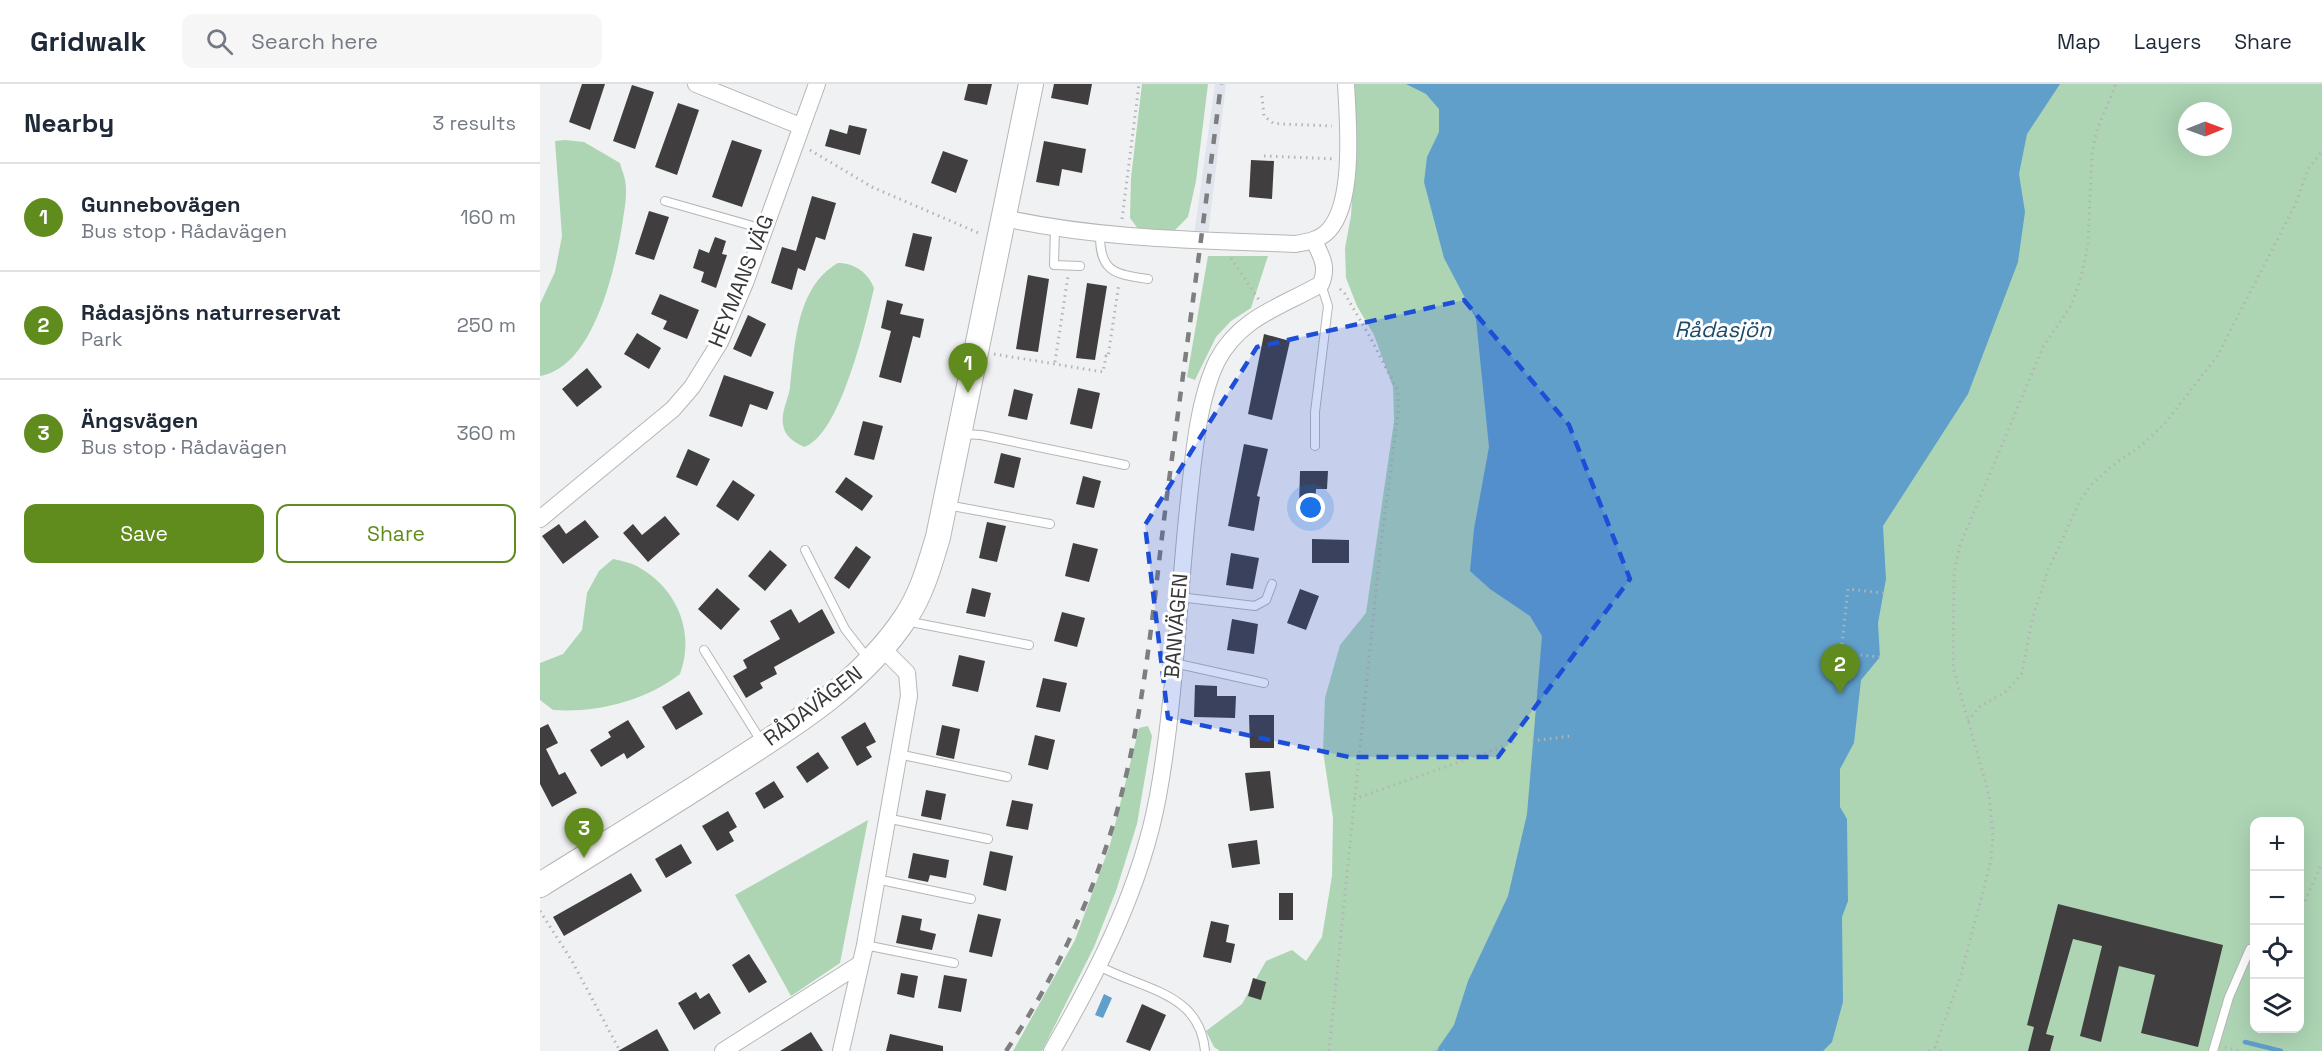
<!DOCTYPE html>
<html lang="en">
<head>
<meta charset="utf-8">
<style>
	body { margin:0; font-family:"Space Grotesk",sans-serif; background:#f6f6f7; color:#1f2937 }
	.controls { position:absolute; right:18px; bottom:18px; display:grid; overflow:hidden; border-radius:12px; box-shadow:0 6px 24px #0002 }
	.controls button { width:54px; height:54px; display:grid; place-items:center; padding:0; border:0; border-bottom:2px solid #e0e1e3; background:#fff; color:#1f2937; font:30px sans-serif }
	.compass { position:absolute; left:1638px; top:18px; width:54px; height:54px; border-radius:50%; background:#fff; box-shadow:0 6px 24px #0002; rotate:89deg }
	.you { position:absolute; left:771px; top:424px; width:21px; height:21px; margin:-15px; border:4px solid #fff; border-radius:50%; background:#1a73e8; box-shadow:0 0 0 9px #1a73e833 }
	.badge { display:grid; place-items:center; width:39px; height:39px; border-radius:50%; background:#608c1e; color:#fff; font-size:20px; font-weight:700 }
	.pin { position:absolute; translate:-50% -50px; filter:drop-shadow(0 2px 3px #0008) }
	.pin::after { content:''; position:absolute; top:32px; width:21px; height:18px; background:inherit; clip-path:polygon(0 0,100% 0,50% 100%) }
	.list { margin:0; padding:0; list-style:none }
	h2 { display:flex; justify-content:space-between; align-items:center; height:78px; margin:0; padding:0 24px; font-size:26px }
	h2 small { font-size:20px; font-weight:400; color:#747a83 }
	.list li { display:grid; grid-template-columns:39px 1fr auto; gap:18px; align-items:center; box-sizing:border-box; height:108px; padding:0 24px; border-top:2px solid #e0e1e3 }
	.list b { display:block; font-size:22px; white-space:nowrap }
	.list p { margin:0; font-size:20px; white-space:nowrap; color:#747a83 }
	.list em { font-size:20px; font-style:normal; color:#747a83 }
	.actions { display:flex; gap:12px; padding:18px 24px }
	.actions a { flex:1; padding:14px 0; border:2px solid #608c1e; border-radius:12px; text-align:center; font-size:21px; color:#608c1e }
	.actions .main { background:#608c1e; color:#fff }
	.icon { flex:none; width:33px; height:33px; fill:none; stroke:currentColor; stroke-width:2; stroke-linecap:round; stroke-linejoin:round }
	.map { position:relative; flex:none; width:1782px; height:967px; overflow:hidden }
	header { display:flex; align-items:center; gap:36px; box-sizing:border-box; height:84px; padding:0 30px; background:#fff; border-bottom:2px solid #e0e1e3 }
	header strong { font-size:28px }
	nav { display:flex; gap:33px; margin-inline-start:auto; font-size:21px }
	.search { width:420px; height:54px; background:#f6f6f7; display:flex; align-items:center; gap:15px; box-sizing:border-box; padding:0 21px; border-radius:12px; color:#747a83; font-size:22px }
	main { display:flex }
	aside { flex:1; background:#fff }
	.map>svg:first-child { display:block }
</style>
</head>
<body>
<header>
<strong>Gridwalk</strong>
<div class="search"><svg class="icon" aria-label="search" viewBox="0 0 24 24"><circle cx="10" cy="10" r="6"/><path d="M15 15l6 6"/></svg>Search here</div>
<nav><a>Map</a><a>Layers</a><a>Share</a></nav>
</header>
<main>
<aside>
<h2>Nearby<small>3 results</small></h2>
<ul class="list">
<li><span class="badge">1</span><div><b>Gunnebovägen</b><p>Bus stop · Rådavägen</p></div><em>160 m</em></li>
<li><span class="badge">2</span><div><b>Rådasjöns naturreservat</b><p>Park</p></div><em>250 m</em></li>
<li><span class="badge">3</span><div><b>Ängsvägen</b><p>Bus stop · Rådavägen</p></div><em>360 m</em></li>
</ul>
<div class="actions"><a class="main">Save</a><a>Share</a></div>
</aside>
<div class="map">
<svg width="1782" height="967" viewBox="0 0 1782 967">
	<rect width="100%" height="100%" fill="#f0f1f2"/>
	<path fill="#e0e4ec" d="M675,0h11l-18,151h-14z"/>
	<path fill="#add5b4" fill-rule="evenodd" d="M602,0h66l-12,97 -8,36 -16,16 -33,-3 -9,-12 1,-40z
		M810,0h972v967h-1102l-6,-4 -8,-16 36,-27 24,-43 26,-11 14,11 16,-24 10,-61 1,-58 -10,-67 2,-53 15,-53 26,-32 28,-192 -1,-34 -19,-52 -17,-29 -11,-28 -1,-30 6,-32 3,-50zM1647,27h36v36h-36zM1714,738h46v206h-46z
		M25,56l19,2 36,21c1,5 4,11 5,17 3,15 -1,31 -3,46 -7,43 -28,141 -82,150v-72l15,-32 7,-36 -7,-95z
		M668,172h60l-17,52 -20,13 -15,16 -21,43 -8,-3z
		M298,179c17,0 30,10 36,25 -8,35 -34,148 -70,159 -10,-5 -20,-11 -21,-23 -2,-12 5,-24 7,-36 5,-43 6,-101 48,-125z
		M73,475c9,2 20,4 27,9 38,22 55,65 40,106 -35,27 -83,39 -127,36l-13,-10v-37l23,-9 19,-24 5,-37 12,-22z
		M608,642l4,10 -15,88 -21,67 -22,56 -52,104h-29l62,-111 35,-95 29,-117z
		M328,736l-28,143 -49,33 -56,-101z"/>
	<path fill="#619fcb" d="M866,0h654l-33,50 -8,40 6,38 -7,50 -50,132 -85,132 3,53 -8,44 2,34 -19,23 -7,63 -14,26v38l7,12 1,82 -6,16 1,85 -11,40 -9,9h-387l18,-26 14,-44 40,-85 19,-82 15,-178 -12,-20 -40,-27 -20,-18 4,-42 15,-82 -13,-128 -32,-61 -20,-76 3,-25 12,-25v-23l-13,-15z
		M564,910l8,4 -9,20 -8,-3z"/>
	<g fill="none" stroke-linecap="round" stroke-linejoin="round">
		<path stroke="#619fcb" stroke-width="4.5" d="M1705,958l36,9"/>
	</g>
	<path fill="#403e3e" d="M42,0h23l-15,46 -21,-8z
		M428,0h24l-5,21 -23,-5z
		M514,0h38l-4,21 -37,-7z
		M92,1l22,7 -19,57 -22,-8z
		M138,19l21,7 -22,65 -22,-8z
		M309,41l18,4 -7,26 -35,-9 5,-17 17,5z
		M192,56l30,10 -20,57 -30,-10z
		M504,57l42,8 -4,24 -20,-4 -3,17 -23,-4z
		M403,67l25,9 -12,33 -25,-10z
		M711,76l23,1 -2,38 -23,-2z
		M272,112l24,7 -11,37 -9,-3 -11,34 -7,-3 -6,22 -21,-7 11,-36 14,4z
		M109,127l20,6 -15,43 -19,-6z
		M373,149l19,4 -8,34 -19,-5z
		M175,153l11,4 -4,13 5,1 -11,33 -15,-6 3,-10 -11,-4 6,-19 10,4z
		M488,191l21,4 -11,73 -22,-3z
		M547,199l20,3 -12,74 -19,-2z
		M120,210l39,16 -12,29 -24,-10 4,-8 -16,-7z
		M347,216l16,4 -3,10 24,5 -4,19 -7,-2 -12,47 -22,-6 12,-46 -10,-3z
		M208,231l18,9 -15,33 -18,-8z
		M97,249l24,15 -12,21 -25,-15z
		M724,250l26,7 -18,79 -24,-6z
		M47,284l15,19 -25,20 -15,-18z
		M184,291l50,17 -7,18 -17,-6 -8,23 -33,-11z
		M538,304l22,5 -8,36 -22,-5z
		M474,305l19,5 -6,26 -19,-4z
		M323,337l20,5 -9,34 -20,-5z
		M704,360l24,5 -11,47 3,1 -6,34 -26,-5z
		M148,365l22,10 -13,27 -21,-9z
		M461,369l20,5 -7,30 -20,-5z
		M760,387h28l-1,18h-11l-1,17h-16z
		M543,392l18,5 -7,27 -18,-4z
		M306,393l27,19 -11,15 -27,-19z
		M193,396l22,15 -17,26 -22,-15z
		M125,432l15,18 -32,28 -25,-29 10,-9 9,11z
		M45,436l14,17 -36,27 -21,-28 17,-12 7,10z
		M447,438l19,4 -9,36 -18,-4z
		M772,455l37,1v23h-37z
		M533,459l25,6 -9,33 -24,-6z
		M316,462l15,11 -22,32 -15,-11z
		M230,466l17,15 -22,26 -17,-15z
		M691,469l28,5 -6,31 -27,-4z
		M177,504l23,21 -19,21 -23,-21z
		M432,504l19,5 -6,24 -19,-4z
		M760,505l19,7 -13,34 -19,-7z
		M251,525l8,14 23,-14 13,24 -61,34 3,7 -17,9 3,5 -17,10 -13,-22 14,-8 -4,-8 37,-21 -10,-18z
		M522,528l23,6 -8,29 -23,-6z
		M692,535l26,5 -4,30 -27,-4z
		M419,571l26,6 -7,31 -26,-6z
		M503,594l24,5 -7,29 -24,-5z
		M655,601l22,1v10h19l-1,22 -41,-1z
		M149,607l14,23 -27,16 -14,-23z
		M709,631h25v33h-24z
		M88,636l17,27 -18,12 -3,-6 -23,14 -11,-17 21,-13 -3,-5z
		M325,638l11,20 -10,5 6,10 -15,9 -16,-29z
		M8,640l10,19 -12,6 13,26 6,-3 12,21 -25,14 -12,-23v-56z
		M402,641l18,4 -6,30 -18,-4z
		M495,651l20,5 -7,30 -20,-5z
		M278,668l11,16 -22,15 -11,-16z
		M730,687l4,37 -24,3 -5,-38z
		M234,697l10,16 -20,12 -9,-16z
		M386,706l20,4 -5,26 -20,-4z
		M472,716l21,4 -5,26 -22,-4z
		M188,727l9,16 -8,5 5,9 -17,10 -15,-25z
		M717,756l3,24 -28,4 -4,-24z
		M141,760l11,19 -26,15 -11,-19z
		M450,767l23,5 -7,35 -23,-6z
		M373,769l36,7 -3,18 -16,-3 -2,7 -20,-4z
		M91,789l11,18 -78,45 -11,-19z
		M739,809h14v27h-14z
		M1518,820l165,41 -25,102 -57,-14 14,-58 -36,-9 -18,76 -21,-6 22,-90 -29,-7 -27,95 8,2 -4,15h-22l6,-24 -7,-2z
		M438,830l23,5 -9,38 -23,-5z
		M362,831l20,4 -2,11 16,4 -4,16 -36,-7z
		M671,837l18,4 -3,17 9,2 -4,19 -28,-6z
		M209,870l18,28 -18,11 -17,-28z
		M361,889l17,3 -4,22 -17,-4z
		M404,891l23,4 -6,33 -23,-4z
		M713,894l13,4 -5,18 -13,-4z
		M156,908l4,7 9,-6 12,20 -27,17 -16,-27z
		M602,920l24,11 -16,36 -24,-9z
		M117,945l12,22h-51z
		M271,948l12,19h-43z
		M350,950l53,12v5h-57z"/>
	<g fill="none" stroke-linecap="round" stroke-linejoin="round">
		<defs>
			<path id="lane" d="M125,117l98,28
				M515,143l-1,38 26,1
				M560,148c-1,40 14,42 48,47
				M421,350l20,1 144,30
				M775,362v-34l13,-106 -7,-22
				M407,421l103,19
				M265,466l40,79 24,31
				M639,513l76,9 11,-6 6,-16
				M367,534l9,5 113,22
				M164,566l59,94
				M634,579l90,20
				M358,670l109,23
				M346,734l102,21
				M336,795l95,20
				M325,861l89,18
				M559,882c44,24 101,26 106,85
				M1673,967l16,-54 21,-48"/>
			<path id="street" d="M156,0l104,42
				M464,134c95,21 194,22 291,26 12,-2 25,-4 34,-14 26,-29 19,-108 17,-146
				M0,435l133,-110 19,-22 28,-45 25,-59 72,-199
				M183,967l137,-87
				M301,967l24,-106 44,-249 -2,-23 -25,-25
				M512,967c46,-80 89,-163 106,-255 17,-94 20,-193 30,-288 5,-45 9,-106 29,-147 23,-44 64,-54 104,-77 7,-17 1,-27 -7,-43"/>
			<path id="secondary" d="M0,801c61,-38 122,-75 182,-114 67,-43 139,-86 184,-154 16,-24 24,-53 32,-80l93,-453"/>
		</defs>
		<use href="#lane" stroke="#b5b6b7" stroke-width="10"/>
		<use href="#street" stroke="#b5b6b7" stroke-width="18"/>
		<use href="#secondary" stroke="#b5b6b7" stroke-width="26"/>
		<path stroke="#b3b4b5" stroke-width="3" stroke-dasharray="1.5 4.5" stroke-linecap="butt" d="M722,12l2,20 9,7 8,1 51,2
			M270,66l62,37 109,47
			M724,72l71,3
			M582,135l17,-135
			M691,174l28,42
			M454,270l109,18 3,-16 2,1 11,-74
			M515,278l13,-86
			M1340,573l-39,-4 7,-64 35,4
			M1428,637l11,-14 28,-16 15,-18 11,-57 15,-46 32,-69 10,-15 23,-21 28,-19 24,-23 53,-68 78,-152 12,-34 14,-18
			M992,657l39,-5
			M814,715l162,-57
			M0,827l32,50 48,90
			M1760,828l22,-49
			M1685,963l14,4
			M897,965l7,2
			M789,967l51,-500 18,-137v-23l-28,-54 -25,-43 -8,-8
			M1389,967l6,-4
			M1401,967l-6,-4 25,-69 31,-117 2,-25 -4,-41 -36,-128 1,-93 6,-29 83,-198 29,-43 9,-27 7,-32 4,-93 5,-22 19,-46"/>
		<use href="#lane" stroke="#fff" stroke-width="8"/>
		<use href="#street" stroke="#fff" stroke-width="16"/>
		<use href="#secondary" stroke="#fff" stroke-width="24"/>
		<path stroke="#7e7e7f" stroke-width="4.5" stroke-dasharray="10 10" stroke-linecap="butt" d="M466,967c45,-67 80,-139 104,-216 35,-112 43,-232 58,-347 18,-135 36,-269 53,-404"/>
	</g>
	<path fill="#1d4ed8" fill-opacity="0.2" stroke="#1d4ed8" stroke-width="4.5" stroke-dasharray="12 8" stroke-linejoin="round" d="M924,216l105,125 61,154 -132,178h-149l-181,-39 -23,-193 112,-178z"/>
	<g text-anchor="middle" stroke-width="6" stroke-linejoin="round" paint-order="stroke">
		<g font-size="21" fill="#373738" stroke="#fefeff">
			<text transform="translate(201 197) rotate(-68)" y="7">HEYMANS VÄG</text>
			<text transform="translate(636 542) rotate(-85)" y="7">BANVÄGEN</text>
			<text transform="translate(273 622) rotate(-37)" y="7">RÅDAVÄGEN</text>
		</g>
		<g font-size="22" font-style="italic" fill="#1d4c6b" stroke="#fefeff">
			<text x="1183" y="253">Rådasjön</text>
		</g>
	</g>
</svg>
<div class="controls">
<button>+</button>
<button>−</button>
<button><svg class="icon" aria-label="locate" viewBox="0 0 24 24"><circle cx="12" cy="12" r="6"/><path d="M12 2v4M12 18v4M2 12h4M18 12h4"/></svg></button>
<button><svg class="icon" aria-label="layers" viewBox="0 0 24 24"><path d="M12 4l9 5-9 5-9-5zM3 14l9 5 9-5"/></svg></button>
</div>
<svg class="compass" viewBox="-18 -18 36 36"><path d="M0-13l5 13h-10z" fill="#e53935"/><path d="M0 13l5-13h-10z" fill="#747a83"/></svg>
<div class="you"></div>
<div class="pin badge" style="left:428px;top:309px">1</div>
<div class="pin badge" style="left:1300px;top:610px">2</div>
<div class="pin badge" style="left:44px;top:774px">3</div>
</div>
</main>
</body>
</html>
